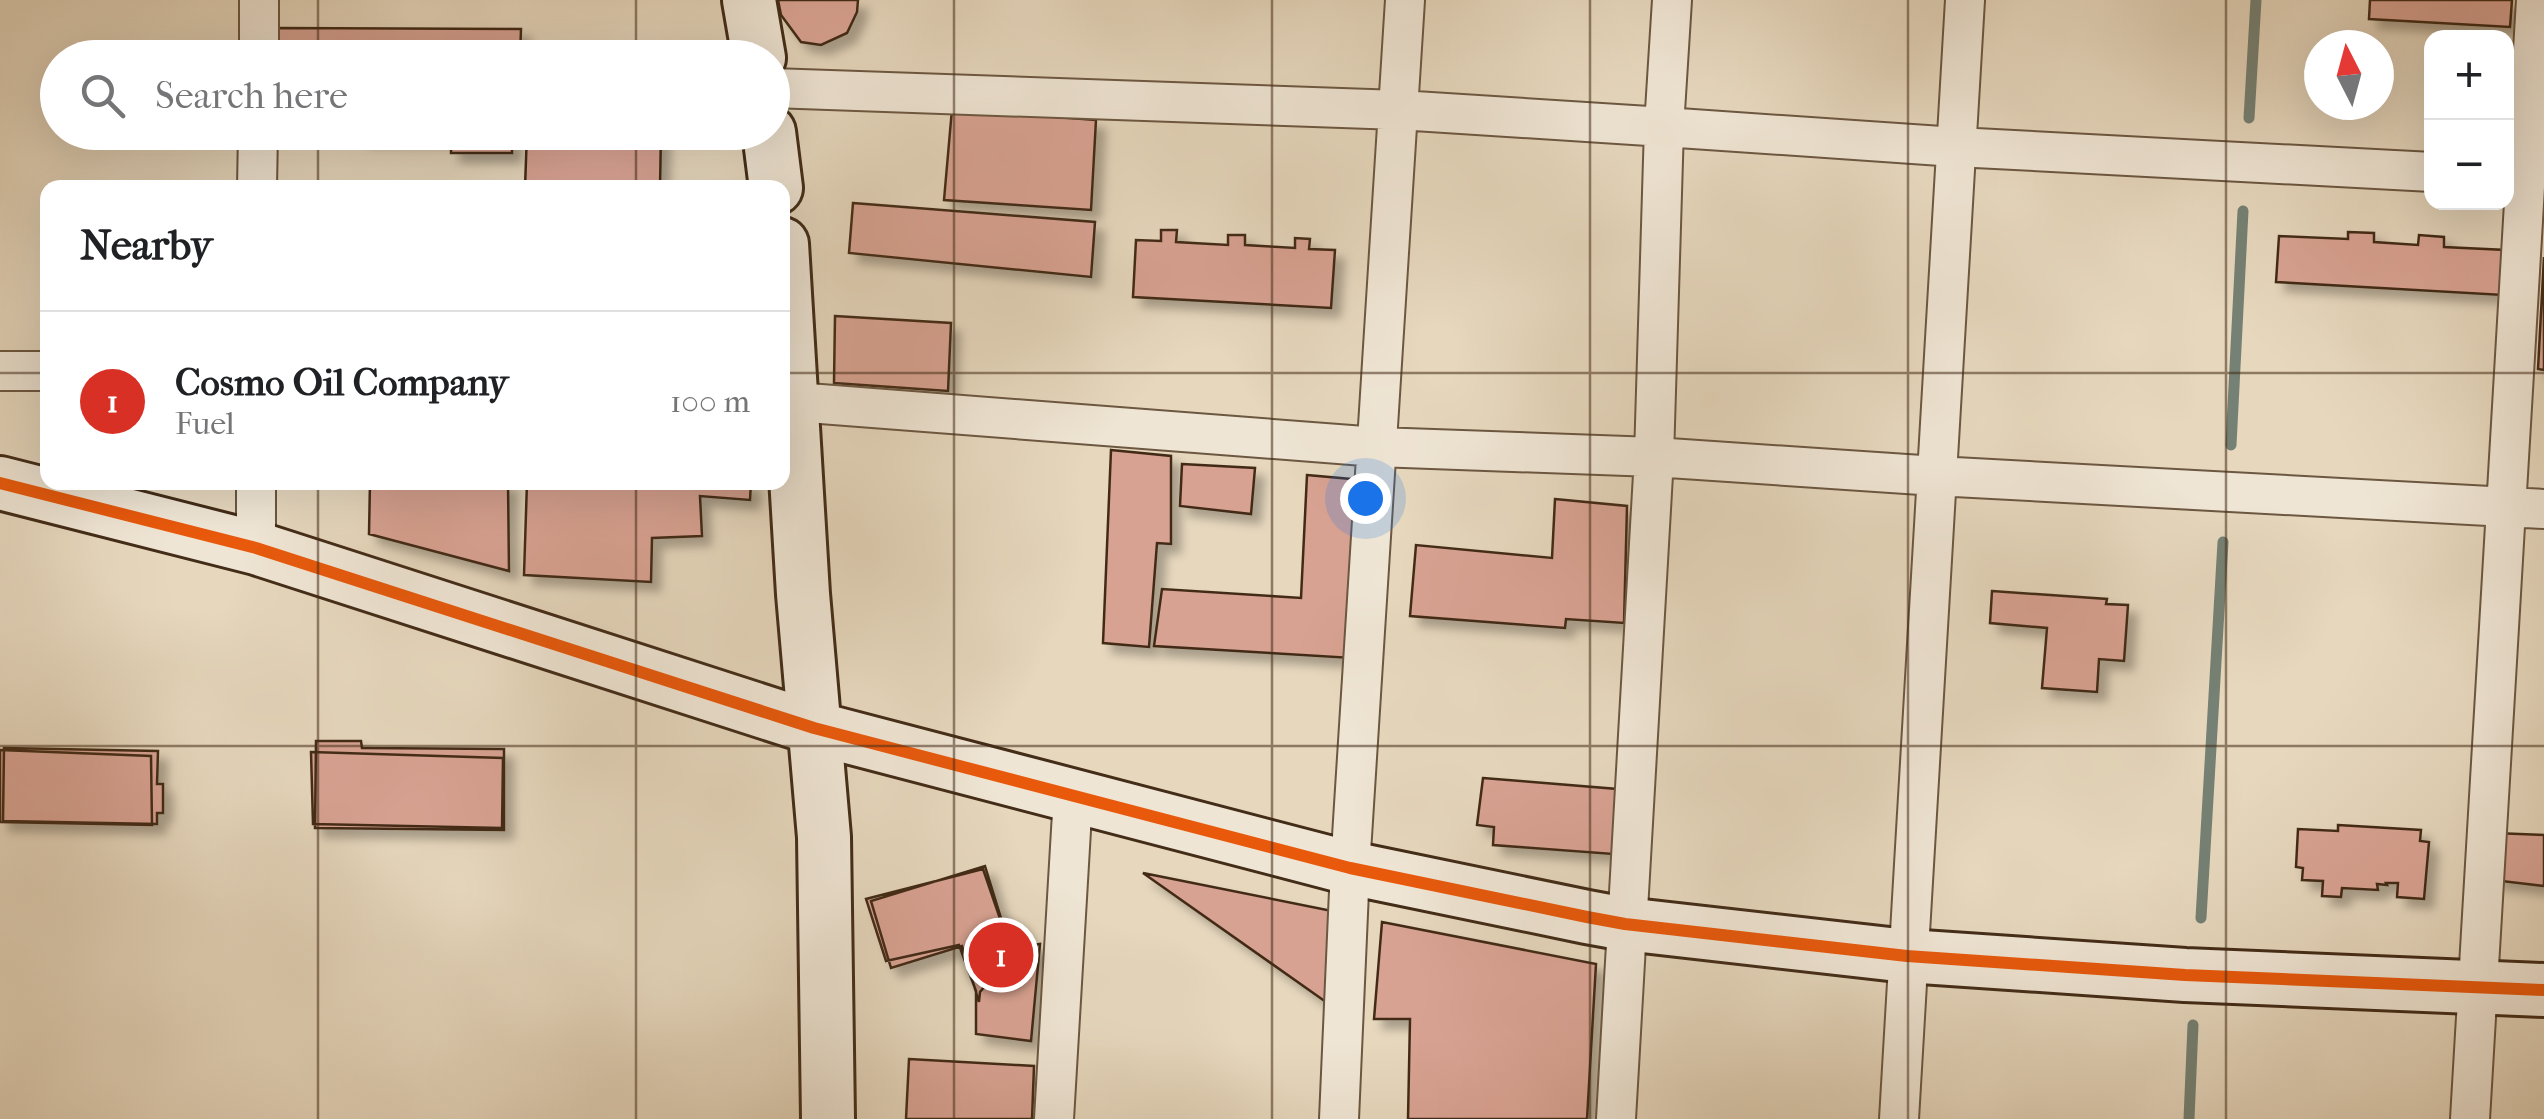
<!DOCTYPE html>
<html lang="en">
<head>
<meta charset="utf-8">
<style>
	body { margin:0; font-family:"IM FELL French Canon",serif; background:#f2f2f2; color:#202124 }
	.controls { position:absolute; right:30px; top:30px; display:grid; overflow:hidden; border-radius:20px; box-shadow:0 10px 40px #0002 }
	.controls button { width:90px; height:90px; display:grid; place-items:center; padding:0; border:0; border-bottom:2px solid #e0e0e0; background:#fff; color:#202124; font:50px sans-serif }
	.compass { position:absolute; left:2304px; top:30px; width:90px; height:90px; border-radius:50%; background:#fff; box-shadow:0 10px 40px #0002; rotate:354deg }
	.you { position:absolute; left:1365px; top:498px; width:35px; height:35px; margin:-25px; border:8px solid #fff; border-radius:50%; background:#1a73e8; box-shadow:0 0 0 15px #1a73e833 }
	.badge { display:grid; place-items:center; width:65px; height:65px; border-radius:50%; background:#d93025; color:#fff; font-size:32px; font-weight:700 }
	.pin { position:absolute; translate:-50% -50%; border:5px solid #fff; box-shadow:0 2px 10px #0006 }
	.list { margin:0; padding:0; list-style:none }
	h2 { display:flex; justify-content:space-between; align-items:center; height:130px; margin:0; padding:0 40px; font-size:42px }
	h2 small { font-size:32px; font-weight:400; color:#757577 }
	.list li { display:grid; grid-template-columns:65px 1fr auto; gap:30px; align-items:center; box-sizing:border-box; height:180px; padding:0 40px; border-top:2px solid #e0e0e0 }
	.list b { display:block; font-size:38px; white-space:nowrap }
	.list p { margin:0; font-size:32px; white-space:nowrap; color:#757577 }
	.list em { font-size:32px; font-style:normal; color:#757577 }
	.icon { flex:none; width:55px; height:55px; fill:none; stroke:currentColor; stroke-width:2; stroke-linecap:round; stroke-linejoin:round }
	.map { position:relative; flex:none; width:2544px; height:1119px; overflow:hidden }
	.search { position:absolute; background:#fff; box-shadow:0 10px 40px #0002; left:40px; top:40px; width:750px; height:110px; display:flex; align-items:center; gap:25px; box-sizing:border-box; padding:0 35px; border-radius:55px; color:#757577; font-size:38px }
	.panel { position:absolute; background:#fff; box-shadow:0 10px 40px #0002; left:40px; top:180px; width:750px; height:310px; border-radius:20px }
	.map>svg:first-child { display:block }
</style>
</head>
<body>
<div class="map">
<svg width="2544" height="1119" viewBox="0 0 2544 1119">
	<defs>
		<filter id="shadow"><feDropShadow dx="9" dy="9" stdDeviation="5" flood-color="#0004"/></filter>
	</defs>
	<rect width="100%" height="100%" fill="#e6d7bd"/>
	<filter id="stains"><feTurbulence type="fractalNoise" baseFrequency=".002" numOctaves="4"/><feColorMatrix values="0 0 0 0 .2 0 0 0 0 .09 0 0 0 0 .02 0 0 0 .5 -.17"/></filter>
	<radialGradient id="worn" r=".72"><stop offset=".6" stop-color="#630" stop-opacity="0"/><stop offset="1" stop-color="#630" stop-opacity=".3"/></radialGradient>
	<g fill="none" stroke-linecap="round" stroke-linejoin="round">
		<path stroke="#758174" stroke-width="11" d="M2249,118l7,-118
			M2231,445l12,-234
			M2201,918l22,-376
			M2189,1119l4,-94"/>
	</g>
	<path fill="#d8a292" stroke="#432c18" stroke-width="2.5" filter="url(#shadow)" d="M778,0h80l-1,12 -10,21 -26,12 -20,-3 -20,-27z
		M2370,0h142l-2,27 -141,-8z
		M277,28l244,1 -1,29h-243z
		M952,109l144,11 -5,90 -147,-10z
		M361,132h151v21h-61v-17h-90z
		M527,132h134l-1,56h-135z
		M853,203l242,19 -4,55 -242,-24z
		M1161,230h16l-1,12 52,3v-10h17v10l50,3v-10l15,1 -1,10 26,1 -4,58 -198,-11 3,-57 25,1z
		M2348,232l26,1v9l44,3 1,-10 25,2v10l62,3 -3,45 -227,-13 3,-46 69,3z
		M2544,257v113l-6,-1z
		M835,316l116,7 -3,68 -114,-8z
		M1111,450l60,6v88l-14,-1 -8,104 -46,-4z
		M1182,464l73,4 -4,46 -71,-8z
		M1307,475l55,5 -10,178 -198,-12 8,-57 139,9z
		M370,482h138l1,89 -140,-37z
		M527,482h224l-1,18 -50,-4 2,40 -50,2 -1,44 -127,-7z
		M1555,499l72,7 -3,117 -58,-4 -1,9 -155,-12 6,-71 136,13z
		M1992,591l115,8 -1,5 22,1 -4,56 -25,-2 -2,33 -55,-4 5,-60 -57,-5z
		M316,741h45l1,7 142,1v81l-189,-2z
		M4,748l154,3 -1,33h6v29h-6v11l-154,-3z
		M0,750l151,6 1,69 -152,-3z
		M311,752l192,6 -1,70 -189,-4z
		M1483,778l134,11 -4,65 -120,-9 1,-18 -17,-2z
		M2338,825l83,5 -1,11 9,1 -5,57 -27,-2 1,-14h-12l1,2 -10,-1 1,6 -36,-2 -1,9 -19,-1 1,-15 -21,-1 1,-12 -7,-1 2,-38 40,2z
		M2494,833l50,2v51l-51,-6z
		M985,866l27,88 -32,38 -1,10 -17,-56 -71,22 -20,-67z
		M983,869l27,79 30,-4 -9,97 -55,-7v-43l-17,-46 -73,16 -20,-62z
		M1143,873l189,38 -6,91z
		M1382,922l214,42 -9,155h-179l2,-100h-36z
		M909,1059l125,7 -2,53h-126z"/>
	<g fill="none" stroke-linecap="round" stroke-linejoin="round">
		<defs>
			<path id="street" d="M259,58v-58
				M772,88l627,22 265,17 8,-127
				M257,188l1,-56
				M0,371h48
				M782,401l595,46 277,10 282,19 608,33
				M256,482v66
				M1054,1119l19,-323
				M1339,1119l11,-251 55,-868
				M1616,1119l38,-662 10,-330 292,20 476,25
				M1899,1119l66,-1119
				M2470,1119l66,-1119"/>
			<path id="secondary" d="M749,0l10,58
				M769,132l7,56
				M782,244l21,350 21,243 4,282
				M0,483l256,65 558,180 536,140 237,49 38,7 282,32 278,19 359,15"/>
		</defs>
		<use href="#street" stroke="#6c5741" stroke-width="42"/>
		<use href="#secondary" stroke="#432c18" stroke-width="58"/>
		<use href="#street" stroke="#efe5d4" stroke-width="38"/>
		<use href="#secondary" stroke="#efe5d4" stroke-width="52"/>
		<defs>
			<path id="cycleway" d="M0,483l256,65 558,180 536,140 237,49 38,7 282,32 278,19 359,15"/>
		</defs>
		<use href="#cycleway" stroke="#efe5d4" stroke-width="19"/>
		<use href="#cycleway" stroke="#e8590c" stroke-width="12"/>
	</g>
	<path fill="none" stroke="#432c18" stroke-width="2.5" stroke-opacity="0.55" d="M318,0v58M636,0v58M954,0v1119M1272,0v1119M1590,0v1119M1908,0v1119M2226,0v1119M318,132v56M636,132v56M0,373h48M782,373h1762M318,482v637M636,482v637M0,746h2544"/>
	<rect width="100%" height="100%" filter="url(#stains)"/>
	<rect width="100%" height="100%" fill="url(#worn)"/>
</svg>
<div class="controls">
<button>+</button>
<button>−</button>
</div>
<svg class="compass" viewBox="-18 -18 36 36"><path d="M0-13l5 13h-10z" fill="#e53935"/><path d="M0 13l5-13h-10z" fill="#757577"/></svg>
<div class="you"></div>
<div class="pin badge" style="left:1001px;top:955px">1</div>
<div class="search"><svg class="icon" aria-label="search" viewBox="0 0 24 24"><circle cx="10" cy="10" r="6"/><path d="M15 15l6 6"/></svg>Search here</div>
<section class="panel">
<h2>Nearby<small></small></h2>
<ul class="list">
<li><span class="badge">1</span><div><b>Cosmo Oil Company</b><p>Fuel</p></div><em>100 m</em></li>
</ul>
</section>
</div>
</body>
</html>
